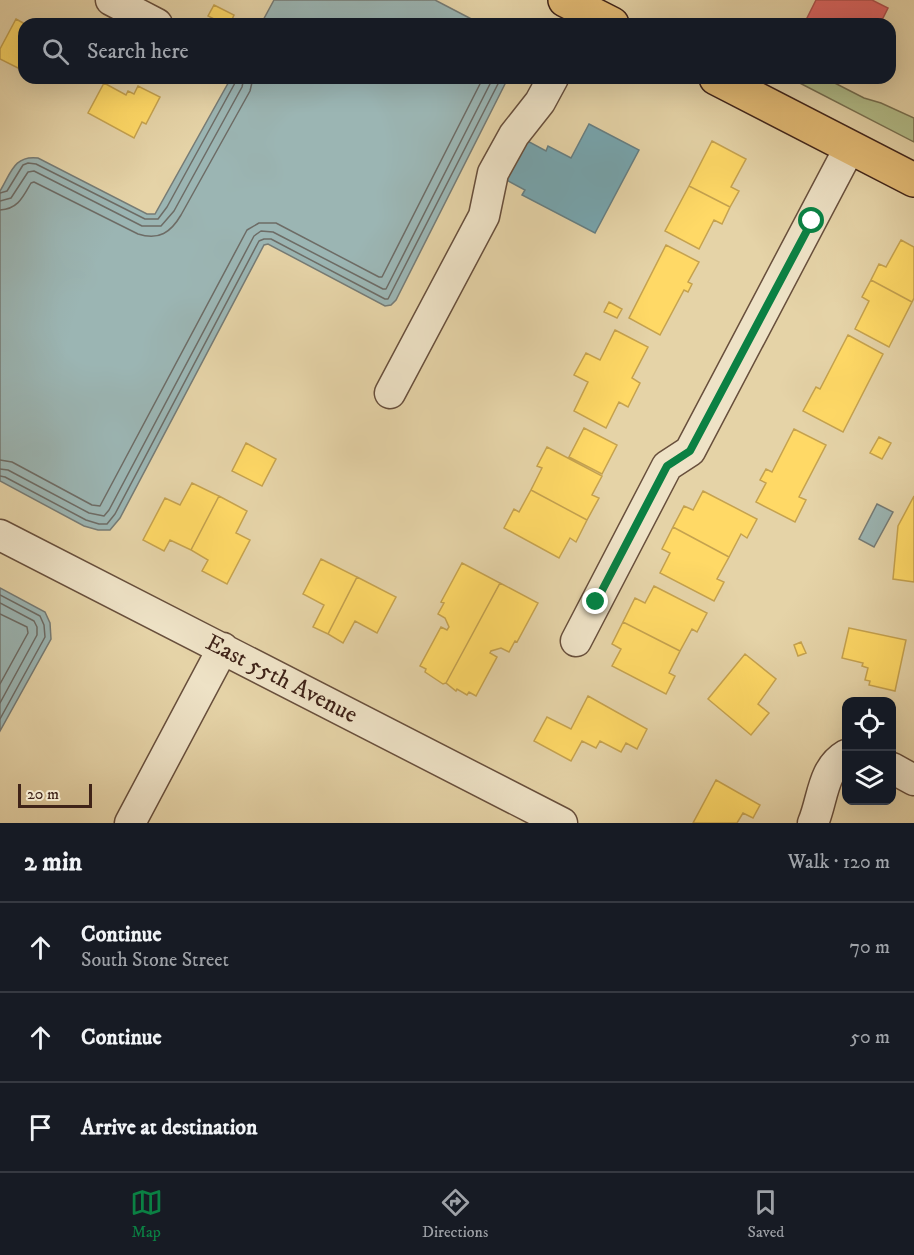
<!DOCTYPE html>
<html lang="en">
<head>
<meta charset="utf-8">
<style>
	body { margin:0; font-family:"IM FELL DW Pica",serif; background:#20242c; color:#f1f3f6 }
	.controls { position:absolute; right:18px; bottom:18px; display:grid; overflow:hidden; border-radius:12px; box-shadow:0 6px 24px #0002 }
	.controls button { width:54px; height:54px; display:grid; place-items:center; padding:0; border:0; border-bottom:2px solid #363941; background:#171b24; color:#f1f3f6; font:30px sans-serif }
	.scale { position:absolute; left:18px; bottom:15px; width:74px; box-sizing:border-box; padding-left:6px; border:3px solid #3f2318; border-top:0; font-size:16px; line-height:21px; white-space:nowrap; color:#3f2318; -webkit-text-stroke:4px #eee2c6; paint-order:stroke }
	.stop { position:absolute; width:18px; height:18px; margin:-14px; border:4px solid #0b8043; border-radius:50%; background:#fff }
	.stop.end { background:#0b8043; border-color:#fff; box-shadow:0 2px 6px #0008 }
	.list { margin:0; padding:0; list-style:none }
	h2 { display:flex; justify-content:space-between; align-items:center; height:78px; margin:0; padding:0 24px; font-size:26px }
	h2 small { font-size:20px; font-weight:400; color:#9ea1a6 }
	.list li { display:grid; grid-template-columns:39px 1fr auto; gap:18px; align-items:center; box-sizing:border-box; height:90px; padding:0 24px; border-top:2px solid #363941 }
	.list b { display:block; font-size:22px; white-space:nowrap }
	.list p { margin:0; font-size:20px; white-space:nowrap; color:#9ea1a6 }
	.list em { font-size:20px; font-style:normal; color:#9ea1a6 }
	.icon { flex:none; width:33px; height:33px; fill:none; stroke:currentColor; stroke-width:2; stroke-linecap:round; stroke-linejoin:round }
	.map { position:relative; flex:none; width:914px; height:823px; overflow:hidden }
	.search { position:absolute; background:#171b24; box-shadow:0 6px 24px #0002; left:18px; right:18px; top:18px; height:66px; display:flex; align-items:center; gap:15px; box-sizing:border-box; padding:0 21px; border-radius:18px; color:#9ea1a6; font-size:22px }
	.sheet { height:348px; background:#171b24 }
	nav { display:flex; justify-content:space-around; align-items:center; box-sizing:border-box; height:84px; border-top:2px solid #363941; background:#171b24; font-size:16px; color:#9ea1a6 }
	nav a { display:grid; justify-items:center; gap:3px }
	nav .on { color:#0b8043 }
	.map>svg:first-child { display:block }
</style>
</head>
<body>
<div class="map">
<svg width="914" height="823" viewBox="0 0 914 823">
	<rect width="100%" height="100%" fill="#e5d3a7"/>
	<filter id="stains"><feTurbulence type="fractalNoise" baseFrequency=".00333" numOctaves="4"/><feColorMatrix values="0 0 0 0 .2 0 0 0 0 .09 0 0 0 0 .02 0 0 0 .5 -.17"/></filter>
	<radialGradient id="worn" r=".72"><stop offset=".6" stop-color="#630" stop-opacity="0"/><stop offset="1" stop-color="#630" stop-opacity=".3"/></radialGradient>
	<path fill="#b2bd89" stroke="#787050" stroke-width="1.5" d="M790,78h35l39,20 17,5 33,15v24z"/>
	<path fill="#9bb5b3" stroke="#767b75" stroke-width="1.5" d="M274,0h161l46,24h-220z
		M231,78h277l-112,222 -5,5 -6,1 -117,-62 -4,1 -144,273 -10,12h-12l-14,-4 -84,-45v-290c11,-18 14,-36 38,-33l109,56h8z
		M877,504l16,8 -19,35 -15,-8z
		M0,588l45,24 5,11 1,16 -51,92z"/>
	<path fill="#ffd966" stroke="#c5a24f" stroke-width="1.5" d="M214,5l20,10 -4,9h-6l-16,-8z
		M16,19l9,5 -1,47 -24,-12v-10z
		M104,83l22,12 2,-4 6,3 4,-8 22,11 -14,27 -4,-2 -8,16 -46,-25z
		M712,141l34,18 -15,28 8,4 -9,16 -41,-21z
		M689,186l41,21 -8,17 -8,-4 -15,29 -34,-18z
		M901,240l13,7v51l-2,4 -41,-22 8,-16 7,3z
		M666,245l33,17 -11,20 4,2 -4,8 -4,-2 -24,45 -31,-17z
		M871,280l41,22 -23,45 -34,-18 14,-28 -7,-4z
		M609,302l13,7 -5,9 -13,-6z
		M615,330l33,17 -16,31 8,5 -12,24 -9,-5 -13,26 -32,-17 14,-29 -14,-7 12,-22 14,7z
		M848,335l35,19 -40,78 -40,-21 13,-24 4,2z
		M584,428l33,17 -15,29 -33,-17z
		M794,429l32,16 -27,52 7,3 -11,22 -39,-20 10,-19 -6,-3 6,-11 6,3z
		M879,437l12,6 -9,16 -12,-6z
		M246,443l30,16 -14,27 -30,-15z
		M547,447l55,29 -10,19 7,3 -12,22 -56,-30 11,-22 -5,-2z
		M192,483l27,13 -28,54 -21,-10 -6,11 -21,-11 22,-42 15,7z
		M531,490l56,30 -11,22 -6,-4 -11,20 -55,-30 10,-19 5,3z
		M703,491l54,28 -10,19 -6,-4 -12,23 -56,-30 11,-21 9,4z
		M219,496l28,15 -11,22 14,7 -23,44 -25,-13 6,-11 -17,-10z
		M914,496v86l-21,-3 5,-53z
		M673,527l56,30 -12,22 7,3 -10,19 -54,-28 10,-20 -8,-4z
		M321,559l36,18 -29,57 -15,-7 11,-22 -21,-11z
		M462,563l38,20 -54,100 -3,1 -18,-12 1,-3 -6,-3 21,-39 6,3 2,-3 -4,-9 -7,-4 6,-11 -3,-1z
		M357,577l39,20 -19,36 -22,-12 -12,22 -15,-9z
		M500,583l38,20 -21,39 -2,-1 -6,11 -8,-4 -10,3 -1,2 7,4 -21,39 -7,-4 -2,3 -10,-6 -1,2 -10,-8z
		M654,586l53,27 -10,19 -5,-3 -12,22 -57,-29 12,-24 10,5z
		M623,622l57,29 -11,22 6,3 -9,18 -54,-28 9,-17 -9,-5z
		M849,628l57,12 -11,51 -26,-6 1,-4 -5,-1 3,-12 -6,-2 1,-3 -21,-5z
		M801,642l5,11 -8,3 -4,-11z
		M745,654l31,25 -18,25 11,9 -18,22 -43,-36z
		M588,696l59,33 -10,20 -11,-6 -5,9 -21,-11 -4,7 -14,-7 -11,20 -37,-20 13,-24 24,12z
		M716,780l44,25 -7,13 -10,-5 -6,10h-44z"/>
	<path fill="#e06666" stroke="#b0524f" stroke-width="1.5" d="M816,0h56l16,8 -8,16h-76z"/>
	<path fill="#76a5af" stroke="#667e82" stroke-width="1.5" d="M589,124l50,26 -44,83 -73,-38 3,-5 -24,-13 21,-39 24,13 2,-5 23,12z"/>
	<g fill="none" stroke-linecap="round" stroke-linejoin="round">
		<path stroke="#6d6c66" stroke-width="1.5" d="M0,193l7,-2 16,-26 5,-2 8,1 109,55h13l9,-12 68,-124 1,-5
			M0,201l11,-3 17,-26 6,-1 108,55h19l13,-15 68,-124 2,-9
			M0,210c18,-1 23,-13 31,-27l3,-1 104,52c21,7 33,-2 43,-19l69,-124 3,-13
			M0,460l12,2 80,43 8,1 147,-276 12,-7h17l103,54h3l101,-199
			M0,469l8,1 81,43 15,3 5,-6 145,-274 7,-5 12,1 110,57h3l107,-211
			M0,476l5,1 81,43 13,4h8l8,-10 144,-273 5,-2h7l114,60h3l113,-221
			M0,595l40,21 4,9 1,12 -45,82
			M0,603l34,18 3,6v8l-37,68
			M0,614l27,13 1,6 -28,51"/>
		<defs>
			<path id="minor" d="M111,0l46,24
				M390,393l94,-177 9,-43 21,-38 26,-33 13,-24
				M0,535l562,288
				M576,641l91,-175 23,-15 160,-304
				M892,768l22,12
				M130,823l93,-175
				M813,823c10,-23 9,-54 33,-68"/>
			<path id="major" d="M565,0l47,24
				M716,78l198,102"/>
		</defs>
		<use href="#minor" stroke="#684f3c" stroke-width="33"/>
		<use href="#major" stroke="#3f2318" stroke-width="36"/>
		<use href="#minor" stroke="#eee2c6" stroke-width="30"/>
		<use href="#major" stroke="#e2ba74" stroke-width="33"/>
	</g>
	<g fill="none" stroke-linecap="round" stroke-linejoin="round">
		<path stroke="#0b8043" stroke-width="8" d="M596,602l71,-136 23,-15 122,-230"/>
	</g>
	<g text-anchor="middle" stroke-width="6" stroke-linejoin="round" paint-order="stroke">
		<g font-size="24" fill="#3f2318" stroke="#eee2c6">
			<text transform="translate(282 678) rotate(27)" y="8">East 55th Avenue</text>
		</g>
	</g>
	<rect width="100%" height="100%" filter="url(#stains)"/>
	<rect width="100%" height="100%" fill="url(#worn)"/>
</svg>
<div class="controls">
<button><svg class="icon" aria-label="locate" viewBox="0 0 24 24"><circle cx="12" cy="12" r="6"/><path d="M12 2v4M12 18v4M2 12h4M18 12h4"/></svg></button>
<button><svg class="icon" aria-label="layers" viewBox="0 0 24 24"><path d="M12 4l9 5-9 5-9-5zM3 14l9 5 9-5"/></svg></button>
</div>
<div class="scale">20 m</div>
<div class="stop" style="left:812px;top:221px"></div>
<div class="stop end" style="left:596px;top:602px"></div>
<div class="search"><svg class="icon" aria-label="search" viewBox="0 0 24 24"><circle cx="10" cy="10" r="6"/><path d="M15 15l6 6"/></svg>Search here</div>
</div>
<section class="sheet">
<h2>2 min<small>Walk · 120 m</small></h2>
<ul class="list">
<li><svg class="icon" aria-label="ahead" viewBox="0 0 24 24"><path d="M12 20V5M6 11l6-6 6 6"/></svg><div><b>Continue</b><p>South Stone Street</p></div><em>70 m</em></li>
<li><svg class="icon" aria-label="ahead" viewBox="0 0 24 24"><path d="M12 20V5M6 11l6-6 6 6"/></svg><div><b>Continue</b></div><em>50 m</em></li>
<li><svg class="icon" aria-label="arrive" viewBox="0 0 24 24"><path d="M6 21V4h12l-3 4 3 4H6"/></svg><div><b>Arrive at destination</b></div></li>
</ul>
</section>
<nav>
<a class="on"><svg class="icon" aria-label="map" viewBox="0 0 24 24"><path d="M3 6l6-2 6 2 6-2v14l-6 2-6-2-6 2zM9 4v14M15 6v14"/></svg>Map</a>
<a><svg class="icon" aria-label="directions" viewBox="0 0 24 24"><path d="M12 3l9 9-9 9-9-9zM9 14v-3h6M13 9l2 2-2 2"/></svg>Directions</a>
<a><svg class="icon" aria-label="saved" viewBox="0 0 24 24"><path d="M7 4h10v16l-5-4-5 4z"/></svg>Saved</a>
</nav>
</body>
</html>
